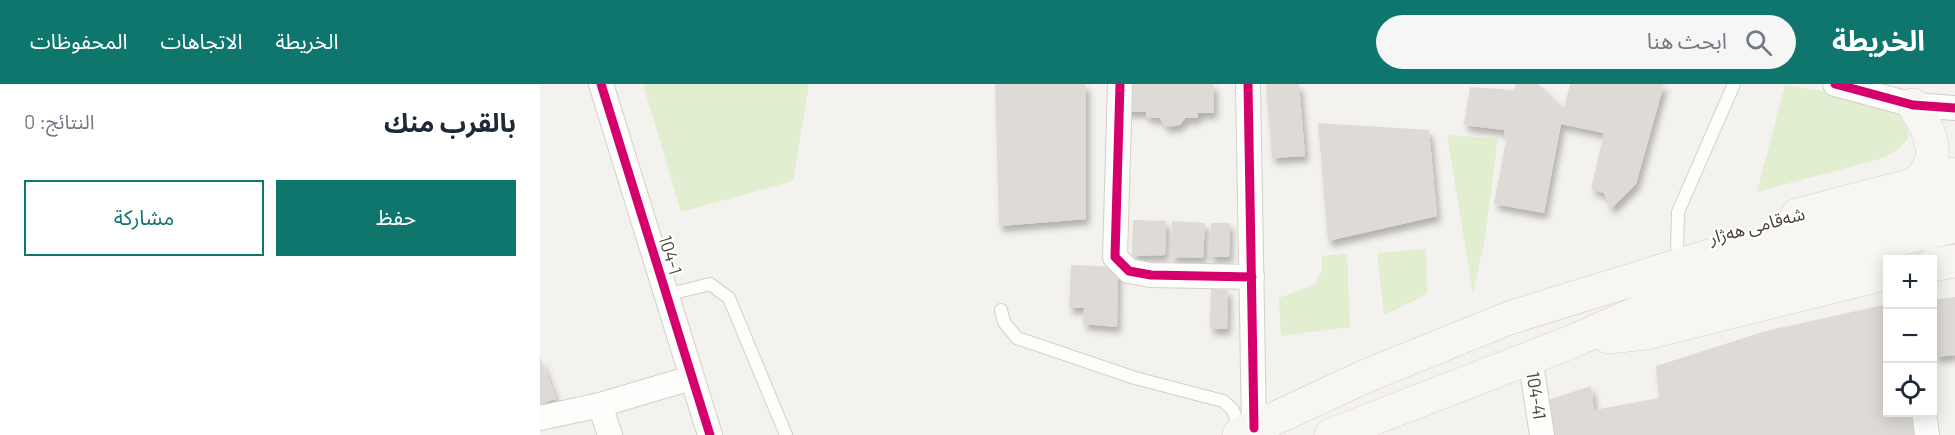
<!DOCTYPE html>
<html lang="ar">
<head>
<meta charset="utf-8">
<style>
	body { margin:0; font-family:Barlow,"Noto Sans Arabic",sans-serif; background:#f6f6f7; color:#1f2937; direction:rtl }
	.controls { position:absolute; right:18px; bottom:18px; display:grid; overflow:hidden; border-radius:0px; box-shadow:0 3px 15px #0003 }
	.controls button { width:54px; height:54px; display:grid; place-items:center; padding:0; border:0; border-bottom:2px solid #e0e1e3; background:#fff; color:#1f2937; font:30px sans-serif }
	.list { margin:0; padding:0; list-style:none }
	h2 { display:flex; justify-content:space-between; align-items:center; height:78px; margin:0; padding:0 24px; font-size:26px }
	h2 small { font-size:20px; font-weight:400; color:#747a83 }
	.actions { display:flex; gap:12px; padding:18px 24px }
	.actions a { flex:1; padding:14px 0; border:2px solid #0f766e; border-radius:0px; text-align:center; font-size:21px; color:#0f766e }
	.actions .main { background:#0f766e; color:#fff }
	.icon { flex:none; width:33px; height:33px; fill:none; stroke:currentColor; stroke-width:2; stroke-linecap:round; stroke-linejoin:round }
	.map { position:relative; flex:none; width:1415px; height:351px; overflow:hidden; direction:ltr }
	header { display:flex; align-items:center; gap:36px; box-sizing:border-box; height:84px; padding:0 30px; background:#0f766e; color:#fff }
	header strong { font-size:28px }
	nav { display:flex; gap:33px; margin-inline-start:auto; font-size:21px }
	.search { width:420px; height:54px; background:#f6f6f7; display:flex; align-items:center; gap:15px; box-sizing:border-box; padding:0 21px; border-radius:33px; color:#747a83; font-size:22px }
	main { display:flex }
	aside { flex:1; background:#fff }
	.map>svg:first-child { display:block }
</style>
</head>
<body>
<header>
<strong>الخريطة</strong>
<div class="search"><svg class="icon" aria-label="search" viewBox="0 0 24 24"><circle cx="10" cy="10" r="6"/><path d="M15 15l6 6"/></svg>ابحث هنا</div>
<nav><a>الخريطة</a><a>الاتجاهات</a><a>المحفوظات</a></nav>
</header>
<main>
<div class="map">
<svg width="1415" height="351" viewBox="0 0 1415 351">
	<defs>
		<filter id="shadow"><feDropShadow dx="3.5" dy="6" stdDeviation="3" flood-color="#0004"/></filter>
	</defs>
	<rect width="100%" height="100%" fill="#f4f2ee"/>
	<path fill="#e1eecf" d="M103,0h166l-16,97 -112,31z
		M1245,1l66,11 38,11 10,8 7,11 3,10c-7,12 -16,17 -29,23l-123,33z
		M907,51l51,4 -13,99 -12,56z
		M886,165l1,45 -43,21 -7,-62z
		M807,169l3,74 -69,9 -2,-38 36,-14 7,-15v-13z"/>
	<path fill="#dedbd6" filter="url(#shadow)" d="M455,0h91v135l-87,7z
		M582,0h92v29h-16v5h-13l-5,7 -11,2 -5,-2 -4,-7 -14,-1v-5l-25,-1z
		M726,0h33l6,72 -33,2z
		M976,0h22l26,25 6,-25h94l-28,100 -25,25 -7,-16 -13,-4 13,-56 -43,-9 -17,89 -50,-9 12,-63 -2,-11 -40,-5 6,-38 44,3z
		M778,39l111,7 8,86 -109,25z
		M593,136l33,1 -1,34 -33,1z
		M632,137l33,2 -2,35 -32,-1z
		M671,139h19l-1,34h-20z
		M531,181l47,2 -1,60 -34,-3 1,-16h-15z
		M671,205l17,1 -1,39h-17z
		M1415,213v58l-19,2 -4,-24v-33z
		M1348,220v108h24l2,23h-362l-4,-35 43,-14 3,24 65,-12 -3,-32 110,-35z
		M0,272l16,43 -16,5z"/>
	<g fill="none" stroke-linecap="round" stroke-linejoin="round">
		<defs>
			<path id="service" d="M1137,164l1,-36 56,-128
				M126,211l44,-11 19,14 57,137
				M461,226l3,12 13,16 118,40 88,23 10,9 8,23"/>
			<g id="minor">
				<path d="M61,0l109,351"/>
				<path d="M580,0l-5,173 14,14 22,4 101,2"/>
				<path d="M708,0l6,344"/>
				<path d="M1295,0l78,21 42,3"/>
				<path id="s1" d="M990,273l12,78"/>
				<path d="M60,321l10,30"/>
				<path d="M1384,328l3,23"/>
				<path d="M0,334l60,-13 91,-27"/>
			</g>
			<path id="secondary" d="M1373,21c18,25 32,59 1,79
				M1257,131l158,-41
				M1392,181l23,-4
				M1068,253l38,-4 242,-60
				M699,351l127,-59 143,-58 200,-62 246,-54
				M791,351l240,-93 77,-34 107,-35 200,-47"/>
		</defs>
		<use href="#service" stroke="#d2d0cb" stroke-width="14"/>
		<use href="#minor" stroke="#d2d0cb" stroke-width="26"/>
		<use href="#secondary" stroke="#d3cfc5" stroke-width="34"/>
		<use href="#service" stroke="#fdfdfc" stroke-width="12"/>
		<use href="#minor" stroke="#fdfdfc" stroke-width="24"/>
		<use href="#secondary" stroke="#f7f6f1" stroke-width="33"/>
		<defs>
			<path id="cycleway" d="M61,0l109,351
				M580,0l-5,173 14,14 22,4 101,2
				M708,0l6,344
				M1295,0l78,21 42,3"/>
		</defs>
		<use href="#cycleway" stroke="#fff" stroke-width="13"/>
		<use href="#cycleway" stroke="#d6006c" stroke-width="9"/>
	</g>
	<g text-anchor="middle" stroke-width="4.5" stroke-linejoin="round" paint-order="stroke">
		<g font-size="18" fill="#4b4439" stroke="#fff">
			<text transform="translate(1217 142) rotate(-15)" y="6">شەقامی هەژار</text>
			<text transform="translate(130 171) rotate(73)" y="6">104-1</text>
			<text dy="6" stroke="none"><textPath href="#s1" startOffset="39">104-41</textPath></text>
		</g>
	</g>
</svg>
<div class="controls">
<button>+</button>
<button>−</button>
<button><svg class="icon" aria-label="locate" viewBox="0 0 24 24"><circle cx="12" cy="12" r="6"/><path d="M12 2v4M12 18v4M2 12h4M18 12h4"/></svg></button>
</div>
</div>
<aside>
<h2>بالقرب منك<small>النتائج: 0</small></h2>
<ul class="list">
</ul>
<div class="actions"><a class="main">حفظ</a><a>مشاركة</a></div>
</aside>
</main>
</body>
</html>
